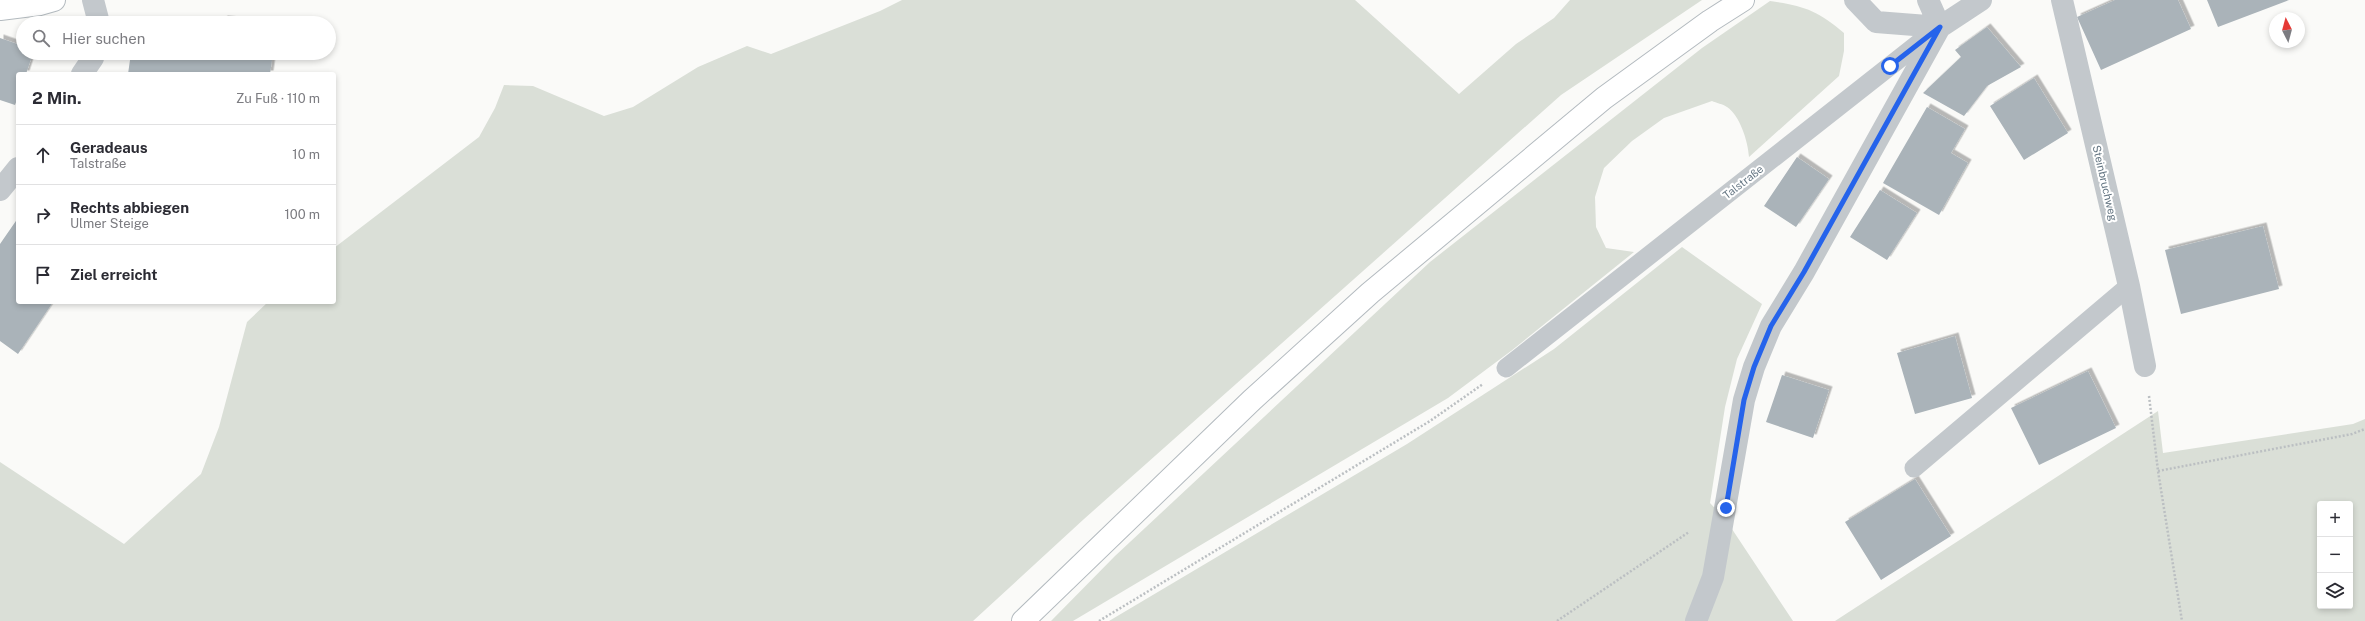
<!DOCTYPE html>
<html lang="de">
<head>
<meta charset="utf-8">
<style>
	body { margin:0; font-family:"Public Sans",sans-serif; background:#f2f2f3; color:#2b2b33 }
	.controls { position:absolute; right:12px; bottom:12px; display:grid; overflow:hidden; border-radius:4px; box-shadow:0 2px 6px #0003 }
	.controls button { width:36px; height:36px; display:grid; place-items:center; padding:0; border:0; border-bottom:1px solid #e1e1e2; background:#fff; color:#2b2b33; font:20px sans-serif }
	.compass { position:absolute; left:2269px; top:12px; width:36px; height:36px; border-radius:50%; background:#fff; box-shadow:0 2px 6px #0003; rotate:354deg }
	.stop { position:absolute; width:12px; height:12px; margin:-9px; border:3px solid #2563eb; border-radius:50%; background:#fff }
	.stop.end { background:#2563eb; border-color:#fff; box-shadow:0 1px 4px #0008 }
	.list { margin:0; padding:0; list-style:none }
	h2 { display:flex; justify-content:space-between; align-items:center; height:52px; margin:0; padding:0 16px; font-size:17px }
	h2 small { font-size:13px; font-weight:400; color:#7c7c81 }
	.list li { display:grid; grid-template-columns:26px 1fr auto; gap:12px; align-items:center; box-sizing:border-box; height:60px; padding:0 16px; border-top:1px solid #e1e1e2 }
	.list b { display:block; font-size:15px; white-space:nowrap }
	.list p { margin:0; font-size:13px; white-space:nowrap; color:#7c7c81 }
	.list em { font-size:13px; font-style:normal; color:#7c7c81 }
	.icon { flex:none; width:22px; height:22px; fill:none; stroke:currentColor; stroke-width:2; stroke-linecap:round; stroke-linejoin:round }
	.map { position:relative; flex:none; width:2365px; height:621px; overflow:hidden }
	.search { position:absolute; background:#fff; box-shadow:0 2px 6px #0003; left:16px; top:16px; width:320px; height:44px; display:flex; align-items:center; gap:10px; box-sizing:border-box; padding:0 14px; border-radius:22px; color:#7c7c81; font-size:15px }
	.panel { position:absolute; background:#fff; box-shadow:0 2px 6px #0003; left:16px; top:72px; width:320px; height:232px; border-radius:4px }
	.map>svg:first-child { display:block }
</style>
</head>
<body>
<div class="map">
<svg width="2365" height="621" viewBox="0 0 2365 621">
	<defs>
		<filter id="shadow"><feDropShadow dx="3.5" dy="-3.5" stdDeviation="0" flood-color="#0004"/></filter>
	</defs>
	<rect width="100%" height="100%" fill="#fafaf8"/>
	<path fill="#dadfd7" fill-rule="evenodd" d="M902,0h453l104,94 57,-50 38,-26 16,-18h132l-141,95 -477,424 -111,102h-973v-159l124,82 77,-70 18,-47 28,-105 21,-20h66v-54l145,-111 16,-29 9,-23 29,1 71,30 29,-9 65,-40 49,-21 24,8 109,-43z
		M1770,1c34,5 47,9 74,32v18l-5,25 -90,81c-1,-16 -9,-41 -22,-50 -4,-3 -11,-4 -15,-6l-48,17 -32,23 -28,27 -9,29 1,30 10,21 28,4 -123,99 -63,47 -375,223h-22l64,-65 315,-294 272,-214z
		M1682,247l80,57 -25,55 -12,48 -15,96 16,17 67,101h-684l298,-177 147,-95z
		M2158,411l5,42 190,-29 12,-5v202h-530zM2320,504h30v102h-30z"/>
	<path fill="#aab3b9" filter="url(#shadow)" d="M2115,0h63l13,29 -90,41 -24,-53z
		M2207,0h82l-71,27z
		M224,19l26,3v1h-27z
		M1987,27l34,40 -34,19 -23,30 -41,-23 38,-36 -6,-7z
		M0,38l23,8v7h10l-7,21h-8v23l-3,8 -15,-5z
		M131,53h142l-3,21h-142z
		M2034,78l34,55 -44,27 -34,-54z
		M1927,107l38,22 -14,24 17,10 -29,52 -56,-32z
		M1797,157l32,22 -33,48 -32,-21z
		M1880,190l37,23 -30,47 -37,-23z
		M18,218v84h35l-35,52 -18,-13v-97z
		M2263,226l16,63 -98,25 -16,-64z
		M1955,336l17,62 -57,16 -18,-61z
		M2088,371l28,57 -77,37 -28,-57z
		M1782,375l47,15 -16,48 -47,-16z
		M1915,479l36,57 -70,44 -36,-58z"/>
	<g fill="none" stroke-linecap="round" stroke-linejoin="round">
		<defs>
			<path id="secondary" d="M0,9l40,-5 14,-4
				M1023,621l229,-221 118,-107 234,-195 106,-77 33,-21"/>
		</defs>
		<use href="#secondary" stroke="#b3babf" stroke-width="24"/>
		<path stroke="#bbbfc2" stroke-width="2.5" stroke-dasharray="2 2" stroke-linecap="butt" d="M2149,396l9,75 24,150
			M2158,471l194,-37 13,-5
			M1099,621l331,-200 53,-37
			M1557,621l132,-89"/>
		<path stroke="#c3c8cc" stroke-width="19" d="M1506,368l431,-339
			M1914,468l215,-182"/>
		<path stroke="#c3c8cc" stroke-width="22" d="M93,0l6,23
			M1855,0l21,22 64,5
			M1928,0l12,27
			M2062,0l67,286 16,80
			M82,74l11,-16 1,-5
			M0,190l18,-22
			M1696,621l17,-44 31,-177 10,-33 17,-41 33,-54 136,-245 41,-27"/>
		<use href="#secondary" stroke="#fff" stroke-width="22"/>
	</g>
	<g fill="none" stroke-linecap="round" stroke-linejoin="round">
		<path stroke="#2563eb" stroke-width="5" d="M1726,508l18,-108 10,-33 17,-41 33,-54 136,-245 -50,39"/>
	</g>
	<g text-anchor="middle" stroke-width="4" stroke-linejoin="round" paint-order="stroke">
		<g font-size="11" fill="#657683" stroke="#fff">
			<text transform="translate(1743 182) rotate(-38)" y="4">Talstraße</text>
			<text transform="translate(2105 183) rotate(77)" y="4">Steinbruchweg</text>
		</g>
	</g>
</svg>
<div class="controls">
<button>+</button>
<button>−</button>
<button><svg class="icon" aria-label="layers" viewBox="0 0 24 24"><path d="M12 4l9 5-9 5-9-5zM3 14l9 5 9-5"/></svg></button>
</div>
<svg class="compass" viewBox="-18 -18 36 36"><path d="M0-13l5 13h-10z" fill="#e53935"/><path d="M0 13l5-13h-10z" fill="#7c7c81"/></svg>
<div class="stop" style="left:1890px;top:66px"></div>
<div class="stop end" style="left:1726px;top:508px"></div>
<div class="search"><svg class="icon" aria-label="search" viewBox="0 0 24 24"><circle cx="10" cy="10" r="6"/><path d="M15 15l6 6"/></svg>Hier suchen</div>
<section class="panel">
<h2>2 Min.<small>Zu Fuß · 110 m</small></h2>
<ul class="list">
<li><svg class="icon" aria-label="ahead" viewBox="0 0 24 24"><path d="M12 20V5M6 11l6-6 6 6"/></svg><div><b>Geradeaus</b><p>Talstraße</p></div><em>10 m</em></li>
<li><svg class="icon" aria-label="right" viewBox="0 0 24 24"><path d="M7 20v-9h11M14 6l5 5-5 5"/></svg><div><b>Rechts abbiegen</b><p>Ulmer Steige</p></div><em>100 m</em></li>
<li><svg class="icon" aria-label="arrive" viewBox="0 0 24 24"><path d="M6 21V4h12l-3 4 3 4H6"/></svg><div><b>Ziel erreicht</b></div></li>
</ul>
</section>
</div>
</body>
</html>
